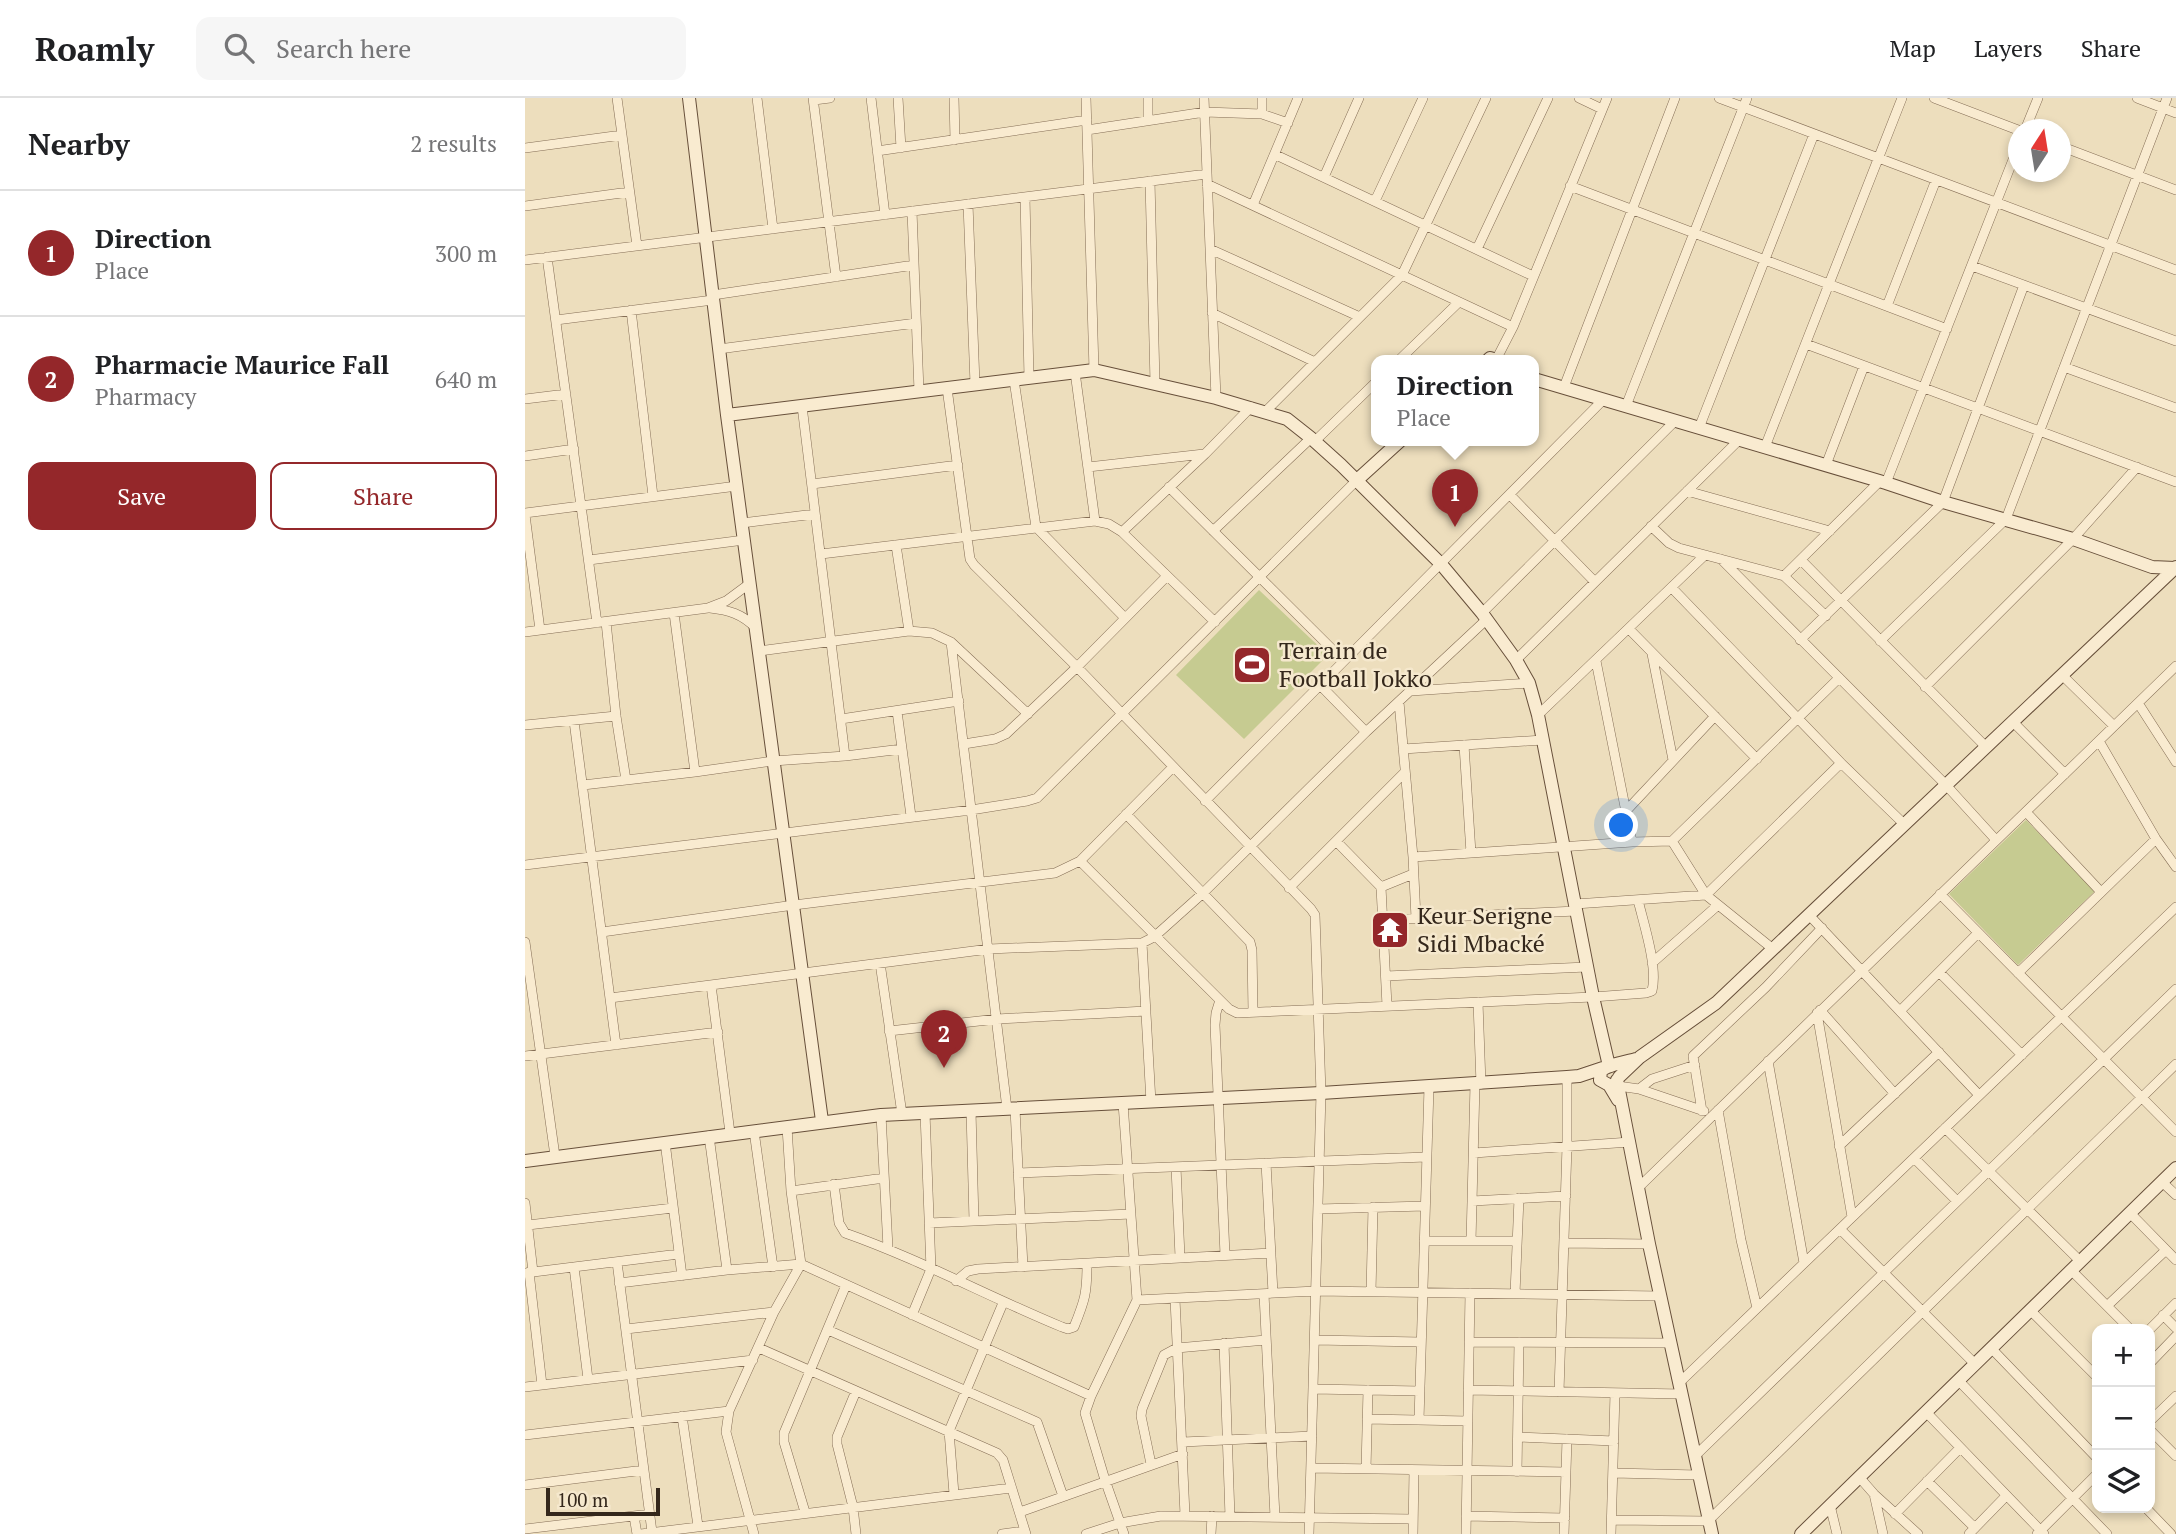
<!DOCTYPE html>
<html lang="en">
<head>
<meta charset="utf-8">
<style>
	body { margin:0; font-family:"PT Serif",serif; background:#f6f6f6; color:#202124 }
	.controls { position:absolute; right:21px; bottom:21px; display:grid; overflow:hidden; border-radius:14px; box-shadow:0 4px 10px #0003 }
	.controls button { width:63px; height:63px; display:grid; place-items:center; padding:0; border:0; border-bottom:2px solid #e0e0e0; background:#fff; color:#202124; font:35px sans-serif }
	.compass { position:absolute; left:1483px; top:21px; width:63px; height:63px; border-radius:50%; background:#fff; box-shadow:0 4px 10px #0003; rotate:12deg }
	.scale { position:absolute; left:21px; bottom:18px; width:114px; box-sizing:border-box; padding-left:7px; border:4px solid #34271b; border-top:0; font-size:19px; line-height:24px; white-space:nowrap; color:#34271b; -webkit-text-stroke:5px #f5e8cd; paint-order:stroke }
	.you { position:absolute; left:1097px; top:728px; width:24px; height:24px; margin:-18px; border:5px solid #fff; border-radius:50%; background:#1a73e8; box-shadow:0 0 0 10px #1a73e833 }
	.badge { display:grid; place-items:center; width:46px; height:46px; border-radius:50%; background:#94272a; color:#fff; font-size:23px; font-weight:700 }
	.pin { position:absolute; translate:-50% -58px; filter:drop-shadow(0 2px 4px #0008) }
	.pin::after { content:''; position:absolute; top:37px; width:24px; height:21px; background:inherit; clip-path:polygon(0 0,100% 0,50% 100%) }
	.popup { position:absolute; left:846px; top:257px; width:168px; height:91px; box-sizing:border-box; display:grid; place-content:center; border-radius:14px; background:#fff; filter:drop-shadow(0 2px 5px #0005); font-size:23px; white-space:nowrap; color:#757577 }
	.popup b { font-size:26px; color:#202124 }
	.popup::after { content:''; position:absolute; left:50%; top:100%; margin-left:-14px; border:14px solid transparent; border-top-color:#fff }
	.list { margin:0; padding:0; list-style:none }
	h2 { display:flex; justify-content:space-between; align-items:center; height:91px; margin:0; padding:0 28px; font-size:30px }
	h2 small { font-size:23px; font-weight:400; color:#757577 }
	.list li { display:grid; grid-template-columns:46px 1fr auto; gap:21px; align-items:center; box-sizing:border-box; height:126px; padding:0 28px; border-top:2px solid #e0e0e0 }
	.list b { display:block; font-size:26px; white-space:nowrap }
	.list p { margin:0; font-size:23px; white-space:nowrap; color:#757577 }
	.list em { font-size:23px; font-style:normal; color:#757577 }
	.actions { display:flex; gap:14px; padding:21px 28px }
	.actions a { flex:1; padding:16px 0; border:2px solid #94272a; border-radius:14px; text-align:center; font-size:24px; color:#94272a }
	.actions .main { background:#94272a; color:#fff }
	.icon { flex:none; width:38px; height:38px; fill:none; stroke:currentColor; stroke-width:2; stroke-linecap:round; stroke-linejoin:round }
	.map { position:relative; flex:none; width:1651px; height:1436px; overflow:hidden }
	header { display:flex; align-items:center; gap:42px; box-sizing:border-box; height:98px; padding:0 35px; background:#fff; border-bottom:2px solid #e0e0e0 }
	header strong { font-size:33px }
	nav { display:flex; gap:38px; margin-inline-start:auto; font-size:24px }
	.search { width:490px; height:63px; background:#f6f6f6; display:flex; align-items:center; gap:18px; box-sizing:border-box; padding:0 24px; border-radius:14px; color:#757577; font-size:26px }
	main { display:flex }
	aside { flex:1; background:#fff }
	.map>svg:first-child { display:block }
</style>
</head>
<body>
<header>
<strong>Roamly</strong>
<div class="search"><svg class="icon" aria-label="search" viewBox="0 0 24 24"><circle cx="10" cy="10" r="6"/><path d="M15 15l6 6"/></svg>Search here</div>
<nav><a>Map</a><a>Layers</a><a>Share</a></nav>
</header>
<main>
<aside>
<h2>Nearby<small>2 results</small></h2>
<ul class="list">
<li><span class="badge">1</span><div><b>Direction</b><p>Place</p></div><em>300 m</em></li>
<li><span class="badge">2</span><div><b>Pharmacie Maurice Fall</b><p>Pharmacy</p></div><em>640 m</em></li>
</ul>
<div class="actions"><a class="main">Save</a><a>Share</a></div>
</aside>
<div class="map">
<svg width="1651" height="1436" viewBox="0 0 1651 1436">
	<rect width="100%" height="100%" fill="#eddebd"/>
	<path fill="#c6cb91" d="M734,492l69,65 -84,84 -68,-64z
		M1501,722l69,71 -77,74 -69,-71z"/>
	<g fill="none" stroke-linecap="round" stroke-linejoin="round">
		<defs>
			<path id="street" d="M92,0l20,148
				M232,0l16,131
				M288,0l23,179
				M346,0l14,117
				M373,0l3,50
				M429,0l1,42
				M561,0l8,272
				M623,0v22
				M679,0l12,300
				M737,0v16
				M1054,0l23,11
				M1194,0l457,172
				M1409,0l84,32
				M1612,0l39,15
				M289,2l16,-2
				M562,32l118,-18 57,2 26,9
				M1500,32l13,-32
				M1535,48l116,44
				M0,50l97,-13
				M352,53l210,-31
				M751,57l257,121
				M799,79l35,-79
				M625,83l5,202
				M682,86l306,143
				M1045,88l377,143
				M500,99l4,181
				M850,103l48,-103
				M443,106l7,180
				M728,107l45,-107
				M0,108l104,-14
				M387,113l7,180
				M685,151l150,68
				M952,151l71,-151
				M22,159l50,366
				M0,162l682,-86
				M1447,168l204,75
				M188,197l201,-30
				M1362,208l49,-126
				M106,212l22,186
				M687,215l103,49
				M31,222l157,-20
				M1281,246l370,138
				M194,251l197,-26
				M972,260l16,-31 94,-229
				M873,263l61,-59
				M1539,269l112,41
				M550,274l20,149
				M489,282l22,147 89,91
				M1039,289l111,-289
				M422,290l23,171 4,6 103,102 234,242 4,6 6,178 -12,441
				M0,301l41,-5
				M277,308l43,350
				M1101,308l121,-308
				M740,314l137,-137 84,-177
				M1174,330l115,-294
				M790,343l61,-59
				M1240,349l137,-349
				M0,358l49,-7
				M1301,367l38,-99
				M563,369l116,-13
				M1361,385l132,-336
				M287,386l146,-19
				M644,389l175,174
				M1162,393l143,40
				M985,397l85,87
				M0,415l212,-27
				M0,417l15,115
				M217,425l73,-9
				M1126,428l18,17 10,5 105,28 42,40
				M688,433l98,-93
				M597,434l83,-78 46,-47
				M371,447l13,86
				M296,456l274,-33 14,3 13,8 93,90
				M1196,461l225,226 50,55
				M64,462l155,-20
				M1276,462l185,187
				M1259,478l96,-95
				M1147,490l169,175 63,61
				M185,510c19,2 32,6 46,20
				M149,515l21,159
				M957,515l193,-192
				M81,524l10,94 10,64
				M1104,531l128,130
				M0,534l183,-24 18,-7 23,-17
				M1275,542l143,-138 81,-217
				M1355,543l126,-122 161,-421
				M426,544l56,467
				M234,553l150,-20 23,2 19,9 77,72
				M1127,556l21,106
				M991,562l223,-220
				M1071,563l36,181
				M1537,577l52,51
				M795,587l46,47
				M1400,589l148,-148 64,-72
				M886,593l118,-8
				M874,604l14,155 3,61
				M1613,605l38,59
				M372,613l14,105
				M1013,617l167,-160
				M316,621l118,-18
				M49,623l42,324
				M1488,624l52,52
				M0,627l91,-9
				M1574,643l57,98 20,28
				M439,646l31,-5 11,-5 71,-67 90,-91
				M939,647l7,108
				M878,651l140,-9
				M58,687l112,-13 78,-11 72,-5 57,-7
				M680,703l399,-402
				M1101,713l89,-95
				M1501,714l75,80
				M601,716l124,128 2,8 1,62
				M811,743l45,46 6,119
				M1147,743l34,54 67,54
				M888,759l219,-15 40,-1 166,-162
				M555,763l149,148 8,4 356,-16 53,-4 6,-2c6,-24 -8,-66 -14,-91
				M0,767l446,-55 56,-9 10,-3 319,-317
				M856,789l32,-13
				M764,790l116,-116
				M1415,796l236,238
				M1050,806l131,-9 135,-132
				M1284,817l170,180
				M858,822l193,-9
				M77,834l192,-27 261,-32 25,-12 93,-94
				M0,844l30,214
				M617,845l9,159
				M355,865l22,151
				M1127,865l65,-57
				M1414,874l83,83
				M1493,875l138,-134
				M861,878l201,-9
				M186,887l19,148
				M85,900l379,-49 153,-6 12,-6 48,-43 164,-162 120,-112
				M695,902l-4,13 -1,12 10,230
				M953,904l3,82
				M1295,912l75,84
				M1375,913l78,-78
				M1292,915l35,204
				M364,933l108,-12 149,-8
				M0,958l193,-24
				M1243,963l36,202
				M1093,988l21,3 65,22
				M1114,991l13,-10 43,-14
				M598,1005l14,197 -46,96 -6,17 20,67 19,54
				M490,1011l8,158
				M1193,1012l23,130 16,68
				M446,1013l3,110
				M1177,1013l-9,-55 73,-69 56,-59
				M356,1017l7,133
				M1420,1030l135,133
				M229,1033l19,136
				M184,1038l18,134
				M140,1044l17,134
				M1314,1048l100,-94
				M949,1055l156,-11
				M1389,1060l43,43
				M741,1065l7,130
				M651,1069l4,90
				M493,1075l408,-16
				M1637,1084l14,13
				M309,1086l5,39 6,10c74,26 144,64 217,94l6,2 6,-2c11,-27 13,-34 13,-63
				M1113,1090l538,-522
				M266,1093l93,-13
				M947,1103l94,-5
				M0,1105l8,69
				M793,1111l107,-3
				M1605,1115l46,47
				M404,1125l202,-9
				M3,1127l145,-17
				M1315,1131l135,135
				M899,1143h93
				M946,1143l4,-157
				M1039,1145l85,1
				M92,1164l35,270
				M49,1169l14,112
				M1546,1172l59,59
				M4,1174l13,113
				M0,1175l154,-19
				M431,1183l12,-10 10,-2 293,-16
				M94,1185l108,-13 74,-6 290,132
				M846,1194l2,-85
				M739,1196l11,223
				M990,1196l4,-96
				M650,1201l10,216
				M612,1202l179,-9 344,5
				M1582,1208l59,-56
				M1505,1212l67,67
				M387,1217l19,-46 -6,-156
				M1638,1217l13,13
				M101,1231l148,-17
				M1625,1231l26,-26
				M303,1232l209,92 26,74
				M790,1242l106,2
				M944,1244l201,1
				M699,1245l6,174
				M234,1250l238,105 6,7 23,74
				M1466,1250l106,110
				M1625,1265l26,-27
				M1433,1282l149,154
				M1154,1285l497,-476
				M0,1289l228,-27
				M788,1291l107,2
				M943,1292l214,4
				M331,1293l-19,46v7l16,63 3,27
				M1034,1294l8,-246v-69
				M1401,1314l118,122
				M157,1318l16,110
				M842,1321l101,2
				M894,1322l10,-333
				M1625,1323l26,-25
				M1625,1332l26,26
				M0,1337l204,-24
				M993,1339l96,4
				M658,1344l129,-6
				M1170,1358l481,-467
				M626,1366l-10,-48 1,-7 22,-54 13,-7 89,-8
				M786,1370l255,4
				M841,1371l2,-79
				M992,1374l2,-130
				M1088,1375l85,2
				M1335,1380l14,16 9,40
				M1402,1383l48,47
				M0,1387l119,-15
				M429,1396l-5,-63 54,-128
				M1350,1397l43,39
				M1305,1407l7,29
				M1621,1410l25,26
				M280,1414l-21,-70v-9l62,-148
				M495,1414l163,-58
				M1370,1416l65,-66
				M109,1418l3,18
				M941,1418l99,2
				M1087,1422l96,1 468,-457
				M0,1431l125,-15
				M116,1436l370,-46
				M229,1436l-28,-102 3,-21 45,-99 27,-48 -10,-73 -4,-64
				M477,1436l23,-3
				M561,1436l34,-11 41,-7 252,3
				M686,1436l1,-18
				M888,1436l1,-64
				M941,1436l4,-241
				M1039,1436l3,-95
				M1086,1436l4,-141
				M1444,1436l37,-38
				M1512,1436l60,-60"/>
			<path id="secondary" d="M164,0l38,317 367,-45 122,28 71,21 24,19 30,27 100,99 41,49 34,47 13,23 9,32 55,282 16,69
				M962,263l3,-3 11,3
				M1009,281l352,104 57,19 130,37 79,28 23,1
				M202,317l95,706
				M831,383l44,-40
				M1094,979l21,-20 76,-54 460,-436
				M1092,982l32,164 63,290
				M1093,1002l-9,-15 -9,-5 1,-9c6,-6 25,-9 35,-12
				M0,1063l356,-46 440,-22 246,-16 12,-1 24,-8
				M1276,1436l375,-366"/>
		</defs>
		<use href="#street" stroke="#856e56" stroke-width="10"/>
		<use href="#secondary" stroke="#674f3a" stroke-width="14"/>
		<use href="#street" stroke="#f9ebd0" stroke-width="9"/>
		<use href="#secondary" stroke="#f9ebd0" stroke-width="12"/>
	</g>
	<defs>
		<symbol id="stadium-square" viewBox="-11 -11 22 22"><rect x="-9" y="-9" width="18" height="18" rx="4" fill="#94272a" stroke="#f5e8cd"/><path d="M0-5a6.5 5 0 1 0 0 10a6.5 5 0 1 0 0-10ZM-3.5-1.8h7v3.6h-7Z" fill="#fff"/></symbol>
		<symbol id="temple-square" viewBox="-11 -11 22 22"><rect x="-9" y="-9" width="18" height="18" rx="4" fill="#94272a" stroke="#f5e8cd"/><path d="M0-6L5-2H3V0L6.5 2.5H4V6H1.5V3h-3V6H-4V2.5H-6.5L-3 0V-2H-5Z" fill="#fff"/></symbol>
	</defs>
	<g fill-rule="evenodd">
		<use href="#stadium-square" x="705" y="545" width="44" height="44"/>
		<use href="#temple-square" x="843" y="810" width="44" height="44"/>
	</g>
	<g text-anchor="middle" stroke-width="5" stroke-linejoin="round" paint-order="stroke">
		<g font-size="24" fill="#34271b" stroke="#f5e8cd" text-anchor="start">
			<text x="754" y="561">Terrain de<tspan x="754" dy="28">Football Jokko</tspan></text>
			<text x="892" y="826">Keur Serigne<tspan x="892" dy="28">Sidi Mbacké</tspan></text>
		</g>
	</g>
</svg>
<div class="controls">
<button>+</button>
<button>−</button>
<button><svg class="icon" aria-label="layers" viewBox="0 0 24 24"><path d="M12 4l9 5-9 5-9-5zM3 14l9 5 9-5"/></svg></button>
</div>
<svg class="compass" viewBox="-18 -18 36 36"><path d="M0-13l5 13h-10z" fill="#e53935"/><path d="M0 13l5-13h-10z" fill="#757577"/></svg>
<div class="scale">100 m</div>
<div class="you"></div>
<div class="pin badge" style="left:930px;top:429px">1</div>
<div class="popup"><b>Direction</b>Place</div>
<div class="pin badge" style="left:419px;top:970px">2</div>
</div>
</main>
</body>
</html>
